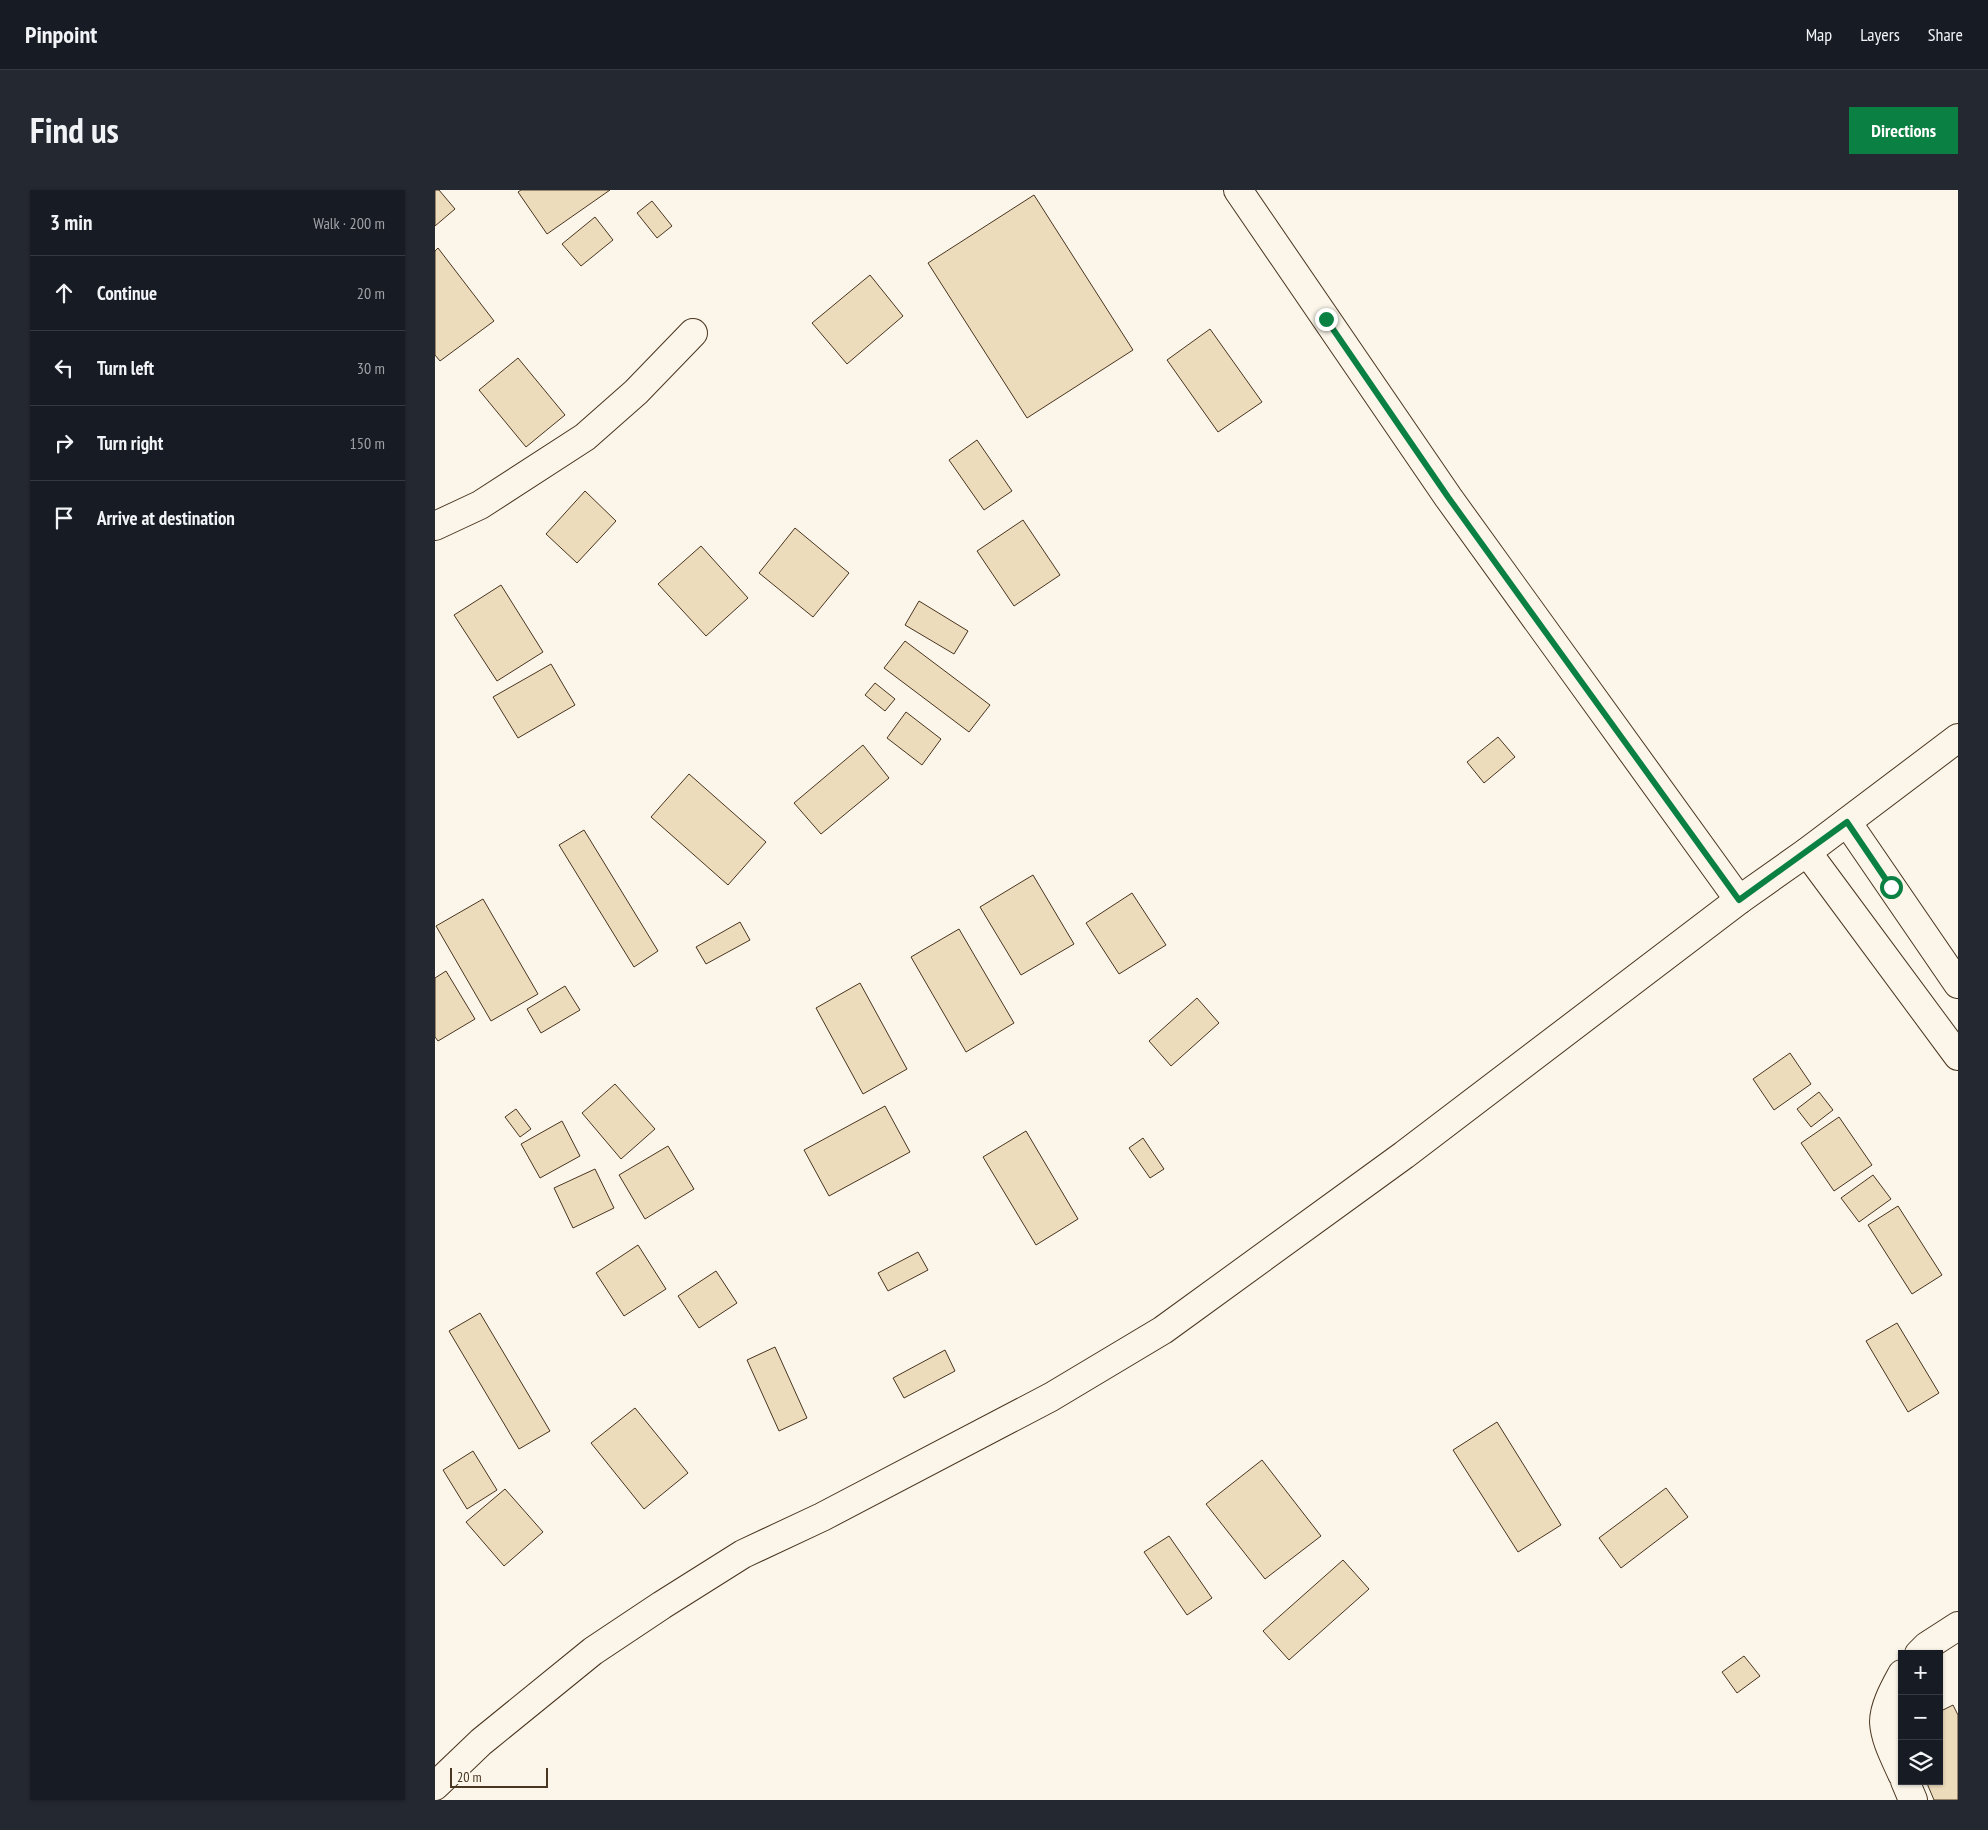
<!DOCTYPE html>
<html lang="en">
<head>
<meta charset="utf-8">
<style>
	body { margin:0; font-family:"PT Sans Narrow",sans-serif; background:#242831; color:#f1f3f6 }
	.controls { position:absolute; right:15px; bottom:15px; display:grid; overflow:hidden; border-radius:0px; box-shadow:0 1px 4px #0004 }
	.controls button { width:45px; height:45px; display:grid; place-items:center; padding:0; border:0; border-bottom:1px solid #363941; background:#171b24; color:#f1f3f6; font:25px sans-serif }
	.scale { position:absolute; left:15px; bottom:12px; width:98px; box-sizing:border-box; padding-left:5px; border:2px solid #4a3520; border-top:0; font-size:14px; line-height:18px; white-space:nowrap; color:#4a3520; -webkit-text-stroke:4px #fbf6e9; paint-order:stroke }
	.stop { position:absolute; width:15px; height:15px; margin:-11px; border:4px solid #0b8043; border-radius:50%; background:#fff }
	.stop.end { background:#0b8043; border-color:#fff; box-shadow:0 1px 5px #0008 }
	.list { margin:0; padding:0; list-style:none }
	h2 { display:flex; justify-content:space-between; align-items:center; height:65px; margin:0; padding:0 20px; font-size:21px }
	h2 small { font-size:16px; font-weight:400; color:#9ea1a6 }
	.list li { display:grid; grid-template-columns:32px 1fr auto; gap:15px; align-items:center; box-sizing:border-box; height:75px; padding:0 20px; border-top:1px solid #363941 }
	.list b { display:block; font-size:19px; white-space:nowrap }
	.list em { font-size:16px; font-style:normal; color:#9ea1a6 }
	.icon { flex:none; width:28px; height:28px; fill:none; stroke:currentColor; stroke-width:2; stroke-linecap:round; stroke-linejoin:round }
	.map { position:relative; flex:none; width:1523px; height:1610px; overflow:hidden; border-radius:0px }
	header { display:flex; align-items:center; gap:30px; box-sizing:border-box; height:70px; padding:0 25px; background:#171b24; border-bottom:1px solid #363941 }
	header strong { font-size:24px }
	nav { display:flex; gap:28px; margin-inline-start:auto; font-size:18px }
	.intro { display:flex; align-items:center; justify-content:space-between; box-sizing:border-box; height:120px; padding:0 30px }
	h1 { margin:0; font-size:35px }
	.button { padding:12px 22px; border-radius:0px; background:#0b8043; color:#fff; font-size:18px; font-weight:700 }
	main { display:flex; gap:30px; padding:0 30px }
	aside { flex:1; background:#171b24; border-radius:0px; box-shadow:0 1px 4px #0004 }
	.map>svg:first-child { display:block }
</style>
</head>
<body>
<header>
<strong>Pinpoint</strong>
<nav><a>Map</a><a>Layers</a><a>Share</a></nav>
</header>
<div class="intro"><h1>Find us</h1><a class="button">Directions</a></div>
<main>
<aside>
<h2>3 min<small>Walk · 200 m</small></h2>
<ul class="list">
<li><svg class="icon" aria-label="ahead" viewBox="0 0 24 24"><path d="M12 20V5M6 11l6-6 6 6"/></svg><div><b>Continue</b></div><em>20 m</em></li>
<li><svg class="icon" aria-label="left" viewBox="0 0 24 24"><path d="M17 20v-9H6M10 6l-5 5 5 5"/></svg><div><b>Turn left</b></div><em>30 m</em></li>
<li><svg class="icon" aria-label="right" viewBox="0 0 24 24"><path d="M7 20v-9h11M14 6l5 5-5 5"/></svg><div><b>Turn right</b></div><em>150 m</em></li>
<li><svg class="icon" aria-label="arrive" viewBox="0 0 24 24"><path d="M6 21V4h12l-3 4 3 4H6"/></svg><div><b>Arrive at destination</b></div></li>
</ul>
</aside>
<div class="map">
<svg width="1523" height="1610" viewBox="0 0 1523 1610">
	<rect width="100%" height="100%" fill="#fbf6e9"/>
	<path fill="#ecdcbc" stroke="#4a3520" d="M0,0h4l16,19 -20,17z
		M86,0h89l-63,44 -29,-42z
		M599,5l99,155 -106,68 -99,-155z
		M217,11l20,25 -15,12 -20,-25z
		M160,27l18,23 -32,26 -19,-22z
		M3,58l56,73 -54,40 -5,-6v-104z
		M435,85l33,41 -56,48 -35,-41z
		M775,139l52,73 -44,30 -51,-72z
		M83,168l47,57 -39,32 -47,-57z
		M542,250l35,51 -28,19 -35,-50z
		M150,301l31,30 -39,42 -31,-29z
		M588,330l37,55 -46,31 -37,-55z
		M360,338l54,45 -36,44 -54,-44z
		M266,356l47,52 -42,38 -48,-52z
		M66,395l42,67 -46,29 -43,-66z
		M484,411l49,30 -14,23 -49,-29z
		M470,451l85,64 -21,27 -85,-64z
		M116,474l24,41 -57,33 -25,-41z
		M440,493l20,16 -10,12 -20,-16z
		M471,522l35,27 -19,26 -35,-27z
		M1063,547l17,20 -31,26 -17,-21z
		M428,555l26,33 -68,56 -27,-31z
		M254,584l77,68 -38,43 -77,-68z
		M149,640l74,121 -24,16 -75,-122z
		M598,685l41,69 -53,31 -41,-68z
		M697,703l34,52 -47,29 -33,-51z
		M48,709l55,95 -47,27 -55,-95z
		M305,732l10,18 -44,24 -10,-17z
		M524,739l55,94 -48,29 -55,-95z
		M11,781l29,48 -37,22 -3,-4v-59z
		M425,793l47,86 -44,25 -47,-86z
		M130,796l15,24 -39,23 -14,-24z
		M762,808l22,25 -48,43 -22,-25z
		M1355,863l21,31 -37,26 -21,-31z
		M180,894l40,45 -34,30 -39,-46z
		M1384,902l14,18 -22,17 -14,-18z
		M450,916l25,46 -81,44 -25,-46z
		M81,919l15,20 -11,8 -15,-20z
		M1404,927l33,48 -38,26 -33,-48z
		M127,931l18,35 -40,22 -19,-34z
		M591,941l52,88 -42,26 -53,-88z
		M708,948l21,31 -14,9 -21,-30z
		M233,956l26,43 -49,30 -26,-44z
		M160,979l19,39 -41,20 -19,-40z
		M1438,985l18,24 -32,23 -18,-24z
		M1463,1016l44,69 -30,19 -44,-69z
		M203,1055l28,44 -42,27 -28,-43z
		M483,1062l10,18 -40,21 -10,-18z
		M281,1081l21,32 -38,25 -21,-32z
		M45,1123l70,118 -31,18 -70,-118z
		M1462,1133l42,70 -31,19 -42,-71z
		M340,1157l32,71 -28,13 -32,-71z
		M510,1160l10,21 -51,27 -11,-20z
		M200,1218l53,65 -44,36 -53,-66z
		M1062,1232l64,103 -43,27 -65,-102z
		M38,1261l24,39 -30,19 -24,-39z
		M827,1270l59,76 -56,43 -59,-75z
		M1231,1298l22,29 -67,51 -22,-30z
		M70,1299l38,43 -39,34 -38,-44z
		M734,1346l43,62 -25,17 -43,-63z
		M908,1370l26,29 -80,71 -26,-29z
		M1309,1466l16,20 -23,17 -15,-21z
		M1518,1515l5,10v85h-24l-8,-19h13v-69z"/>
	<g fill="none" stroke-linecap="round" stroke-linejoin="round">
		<defs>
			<path id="minor" d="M803,0l210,307 291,403
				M0,336l45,-21 105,-68 51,-45 57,-59
				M1412,632l111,162
				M1372,662l151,204
				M1484,1464l8,-8 31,-20
				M1467,1484c-7,13 -18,32 -18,48 1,18 11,36 18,52
				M1470,1591l8,19"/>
			<path id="primary" d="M0,1596l46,-44 112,-91 69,-46 81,-51 79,-37 229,-120 112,-67 241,-175 335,-255 68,-48 151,-114"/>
		</defs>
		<use href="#minor" stroke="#4a3520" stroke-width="30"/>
		<use href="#primary" stroke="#4a3520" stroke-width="30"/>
		<use href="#minor" stroke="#fbf6e9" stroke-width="28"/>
		<use href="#primary" stroke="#fbf6e9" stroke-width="28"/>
	</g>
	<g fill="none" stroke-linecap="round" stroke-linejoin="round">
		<path stroke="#0b8043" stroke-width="6" d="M891,129l122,178 291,403 108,-78 44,65"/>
	</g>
</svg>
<div class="controls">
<button>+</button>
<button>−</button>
<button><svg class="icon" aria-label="layers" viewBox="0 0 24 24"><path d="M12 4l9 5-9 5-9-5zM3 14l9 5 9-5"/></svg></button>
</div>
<div class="scale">20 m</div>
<div class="stop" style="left:1456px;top:697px"></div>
<div class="stop end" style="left:891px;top:129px"></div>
</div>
</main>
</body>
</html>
